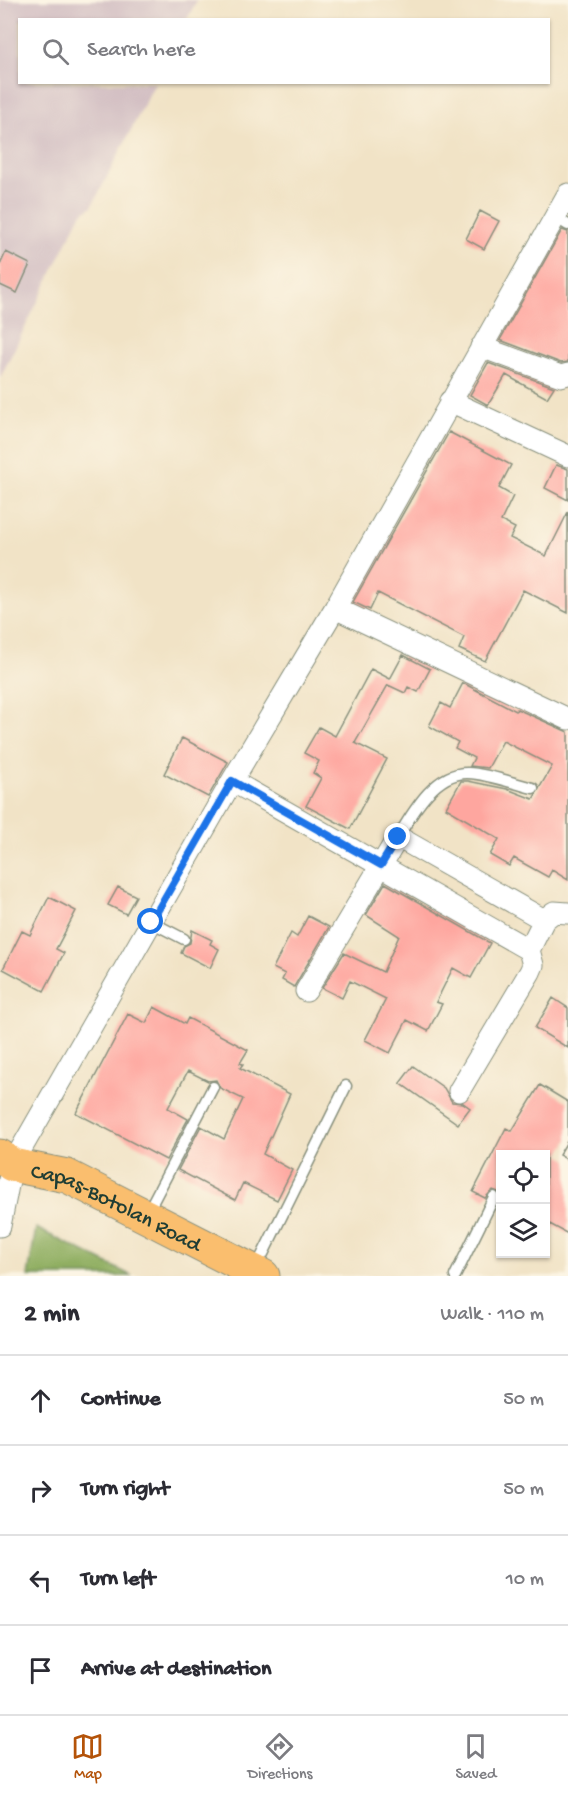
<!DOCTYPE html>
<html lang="en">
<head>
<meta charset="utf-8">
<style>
	body { margin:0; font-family:"Gochi Hand",sans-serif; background:#f7f7f7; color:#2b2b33 }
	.controls { position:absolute; right:18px; bottom:18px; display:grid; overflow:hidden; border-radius:0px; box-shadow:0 2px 4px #0004 }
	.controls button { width:54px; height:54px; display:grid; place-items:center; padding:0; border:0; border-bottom:2px solid #e1e1e2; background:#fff; color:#2b2b33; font:30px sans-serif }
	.stop { position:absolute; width:18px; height:18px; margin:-14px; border:4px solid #1a73e8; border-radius:50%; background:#fff }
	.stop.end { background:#1a73e8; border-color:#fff; box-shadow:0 2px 6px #0008 }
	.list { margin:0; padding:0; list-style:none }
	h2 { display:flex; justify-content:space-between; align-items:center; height:78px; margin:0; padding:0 24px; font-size:26px }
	h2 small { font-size:20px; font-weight:400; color:#7c7c81 }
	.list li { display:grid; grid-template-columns:39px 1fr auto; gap:18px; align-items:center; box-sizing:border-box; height:90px; padding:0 24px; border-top:2px solid #e1e1e2 }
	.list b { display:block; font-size:22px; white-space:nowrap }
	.list em { font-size:20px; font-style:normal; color:#7c7c81 }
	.icon { flex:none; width:33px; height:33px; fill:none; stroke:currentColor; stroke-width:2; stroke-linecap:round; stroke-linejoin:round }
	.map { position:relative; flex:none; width:568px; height:1276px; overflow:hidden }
	.search { position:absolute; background:#fff; box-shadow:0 2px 4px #0004; left:18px; right:18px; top:18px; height:66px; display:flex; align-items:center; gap:15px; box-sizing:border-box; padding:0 21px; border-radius:0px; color:#7c7c81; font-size:22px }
	.sheet { height:438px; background:#fff }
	nav { display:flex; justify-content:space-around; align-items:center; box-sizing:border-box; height:84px; border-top:2px solid #e1e1e2; background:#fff; font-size:16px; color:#7c7c81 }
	nav a { display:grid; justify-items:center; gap:3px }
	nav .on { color:#b45309 }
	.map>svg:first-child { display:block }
</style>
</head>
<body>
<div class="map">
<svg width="568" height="1276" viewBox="0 0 568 1276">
	<rect width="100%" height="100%" fill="#fcf5e5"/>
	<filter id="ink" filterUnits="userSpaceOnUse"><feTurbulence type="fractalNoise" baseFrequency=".0167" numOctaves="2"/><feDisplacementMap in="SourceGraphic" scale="12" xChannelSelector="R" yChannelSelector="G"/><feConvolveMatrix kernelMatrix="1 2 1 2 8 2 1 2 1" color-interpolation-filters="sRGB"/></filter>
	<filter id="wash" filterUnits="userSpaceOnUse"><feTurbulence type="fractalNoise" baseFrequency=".008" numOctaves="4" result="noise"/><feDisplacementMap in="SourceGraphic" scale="24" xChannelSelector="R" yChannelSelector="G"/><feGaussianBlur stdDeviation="1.35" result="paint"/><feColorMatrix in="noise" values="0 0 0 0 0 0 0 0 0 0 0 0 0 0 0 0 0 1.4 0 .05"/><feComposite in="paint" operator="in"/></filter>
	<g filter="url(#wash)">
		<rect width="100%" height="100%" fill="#f1e3c6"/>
		<path fill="#d2bec2" d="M0,0h197l-10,19 -167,1v62l135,1 -63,123 -11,8 -81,164z"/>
		<path fill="#90af62" stroke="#58764b" stroke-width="1.5" d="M36,1228l96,48h-104z"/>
		<g id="blocks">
			<path fill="#fea69f" d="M480,211l19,10 -15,28 -18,-10z
				M562,230l6,2v130l-7,1 -61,-23z
				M6,252l24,12 -13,29 -17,-8v-20z
				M488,363l66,24 -7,11 -41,-23 -18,30 -18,-10z
				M449,432l62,33 -12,23 14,8 -12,25 14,7 -5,10 36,18 22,-44v101l-45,-23 -38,71 -26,-12 5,-12 -86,-44 -8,17 -17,-8z
				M556,465l12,4v31l-23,-12z
				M403,655l27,14 -12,23 -10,-5 -3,6 -17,-8 -33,58 32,16 -37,70 -44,-23 15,-28 -8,-5 6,-12 -15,-8 15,-26 16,9 36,-67 19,10z
				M463,683l53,28 1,-2 51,23v148l-16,-10 -4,7 -34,-19 -5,8 -19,-11 9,-16 -53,-31 15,-27h7l39,8 26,10 19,-33 -49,-25 -15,27 -18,-2 4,-8 -19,-10 3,-6 -29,-16 12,-23 9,5z
				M182,738l46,24 -20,35 -44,-23z
				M385,883l105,60 -19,35 -18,-10 -17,34 6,2 -14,27 -21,-11 -17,33 -25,-13 21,-41 -36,-18 -8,17 -20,-10 22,-35 39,19 16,-36 -33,-21z
				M118,887l18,9 -10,18 -18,-9z
				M49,897l27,14 -20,38 8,4 -20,38 -41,-22 19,-38 8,4z
				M308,916l21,11 -35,60 -12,-7 3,-6 -12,-6 18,-35 6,4z
				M192,930l20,10 -2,4 9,5 -9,19 -29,-15 3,-7 6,-3z
				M553,998l15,10v40l-33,-20z
				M154,1007l31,17 3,-6 60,32 -8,13 3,1 -3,4 50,26 -27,60 29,16 -15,30 -34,-17 -8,17 -57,-30 23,-44 23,13 19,-40 -23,-11 -4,-8 -8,1 -20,-10 -20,37 20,11 -22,41 -90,-47 52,-99 18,9z
				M413,1066l31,22 8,14 11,1 7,5 -12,16 -58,-41z
				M540,1085l28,17v38l-9,15 9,5v74l-22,-12v-67h-45v38l-8,-3 -8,8 -12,-6 33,-64 6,3z"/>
		</g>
	</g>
	<g filter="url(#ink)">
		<use href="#blocks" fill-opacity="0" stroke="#88907d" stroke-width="1.5"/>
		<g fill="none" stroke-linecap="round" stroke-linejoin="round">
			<defs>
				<path id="service" d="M555,217l13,8
					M398,837c15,-25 37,-65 70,-64 21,1 44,10 65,15
					M151,922l33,17
					M147,1213l66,-126
					M256,1268l90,-182
					M455,1276l39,-79"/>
				<path id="minor" d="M481,347l80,29 7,-2
					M450,401l118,55
					M335,608l233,111
					M232,781l297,169 4,15 -3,7 -71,119
					M544,920l10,-8 14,1
					M306,991l92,-154 146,83 -15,30
					M0,1226l12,-61 220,-384 103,-173 233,-414"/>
				<g id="primary">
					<path id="s1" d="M0,1156l12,9 55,11 196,100"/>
				</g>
			</defs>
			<use href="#service" stroke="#88907d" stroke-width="13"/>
			<use href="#minor" stroke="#88907d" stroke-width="23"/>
			<use href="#primary" stroke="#88907d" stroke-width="35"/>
			<use href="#service" stroke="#fff" stroke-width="10"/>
			<use href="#minor" stroke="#fff" stroke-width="21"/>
			<use href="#primary" stroke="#fabe6e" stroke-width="33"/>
		</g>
	</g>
	<g fill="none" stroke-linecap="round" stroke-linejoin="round" filter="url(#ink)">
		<path stroke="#1a73e8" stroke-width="8" d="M151,922l81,-141 149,84 17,-28"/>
	</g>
	<g text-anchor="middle" stroke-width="4.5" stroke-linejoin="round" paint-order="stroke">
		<g font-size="22" fill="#1f3d34" stroke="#fcf5e5">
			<text dy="8" stroke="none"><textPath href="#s1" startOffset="128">Capas-Botolan Road</textPath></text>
		</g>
	</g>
</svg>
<div class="controls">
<button><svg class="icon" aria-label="locate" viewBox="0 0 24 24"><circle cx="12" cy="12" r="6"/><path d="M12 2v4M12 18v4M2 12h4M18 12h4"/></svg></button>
<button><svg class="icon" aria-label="layers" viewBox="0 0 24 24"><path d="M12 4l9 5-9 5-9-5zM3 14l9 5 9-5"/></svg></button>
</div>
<div class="stop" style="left:151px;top:922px"></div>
<div class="stop end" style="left:398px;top:837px"></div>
<div class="search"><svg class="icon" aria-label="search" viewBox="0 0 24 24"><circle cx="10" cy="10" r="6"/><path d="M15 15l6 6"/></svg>Search here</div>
</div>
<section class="sheet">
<h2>2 min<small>Walk · 110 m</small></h2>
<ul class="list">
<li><svg class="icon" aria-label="ahead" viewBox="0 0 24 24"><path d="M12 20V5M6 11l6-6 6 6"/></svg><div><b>Continue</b></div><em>50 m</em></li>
<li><svg class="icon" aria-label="right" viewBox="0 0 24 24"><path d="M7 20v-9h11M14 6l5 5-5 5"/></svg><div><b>Turn right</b></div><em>50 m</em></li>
<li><svg class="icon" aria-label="left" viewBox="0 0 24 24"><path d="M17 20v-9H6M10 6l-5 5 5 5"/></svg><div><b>Turn left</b></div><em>10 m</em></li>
<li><svg class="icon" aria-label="arrive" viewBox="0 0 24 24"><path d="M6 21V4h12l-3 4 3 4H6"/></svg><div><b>Arrive at destination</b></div></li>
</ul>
</section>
<nav>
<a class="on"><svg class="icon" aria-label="map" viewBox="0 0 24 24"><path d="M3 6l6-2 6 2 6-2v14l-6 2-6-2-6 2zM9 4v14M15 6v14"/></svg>Map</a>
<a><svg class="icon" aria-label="directions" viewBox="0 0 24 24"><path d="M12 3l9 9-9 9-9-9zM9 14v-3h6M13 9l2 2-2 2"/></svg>Directions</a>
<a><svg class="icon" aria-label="saved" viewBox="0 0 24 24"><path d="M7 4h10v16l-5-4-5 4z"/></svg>Saved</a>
</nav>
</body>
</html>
